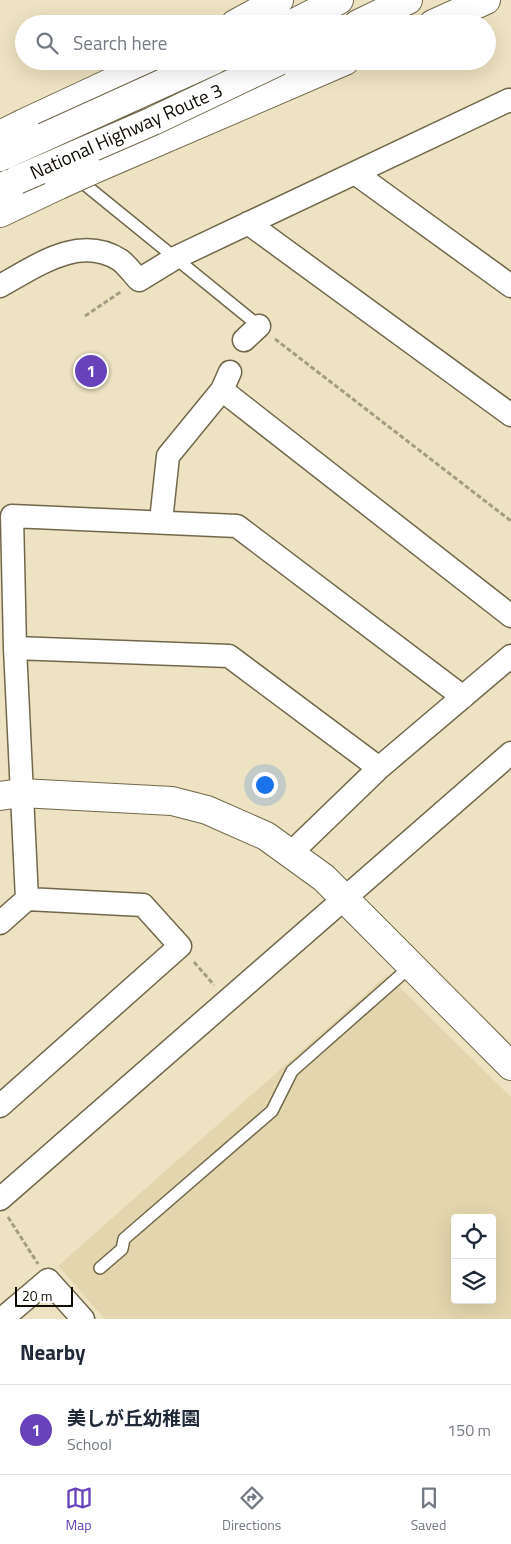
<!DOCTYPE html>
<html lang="en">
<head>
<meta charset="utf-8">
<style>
	body { margin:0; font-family:"Titillium Web","Noto Sans JP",sans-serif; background:#f6f6f7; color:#1f2937 }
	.controls { position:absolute; right:15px; bottom:15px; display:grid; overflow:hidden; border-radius:5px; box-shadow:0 5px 20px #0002 }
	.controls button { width:45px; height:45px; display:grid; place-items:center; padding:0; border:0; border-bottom:1px solid #e0e1e3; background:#fff; color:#1f2937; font:25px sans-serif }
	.scale { position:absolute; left:15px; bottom:12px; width:58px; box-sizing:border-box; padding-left:5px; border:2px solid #0f0b03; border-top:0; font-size:14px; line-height:18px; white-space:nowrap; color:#0f0b03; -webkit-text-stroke:4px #fff; paint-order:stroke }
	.you { position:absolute; left:264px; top:784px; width:18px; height:18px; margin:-12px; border:4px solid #fff; border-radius:50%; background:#1a73e8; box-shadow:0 0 0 8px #1a73e833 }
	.badge { display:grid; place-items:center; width:32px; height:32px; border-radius:50%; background:#6742ba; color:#fff; font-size:16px; font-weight:700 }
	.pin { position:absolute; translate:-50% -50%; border:2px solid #fff; box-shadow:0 1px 5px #0006 }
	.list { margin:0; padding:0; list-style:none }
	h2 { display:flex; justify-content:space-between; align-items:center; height:65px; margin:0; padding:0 20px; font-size:21px }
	h2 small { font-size:16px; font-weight:400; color:#747a83 }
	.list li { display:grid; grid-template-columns:32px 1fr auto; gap:15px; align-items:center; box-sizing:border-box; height:90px; padding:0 20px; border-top:1px solid #e0e1e3 }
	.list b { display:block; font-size:19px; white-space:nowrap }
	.list p { margin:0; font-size:16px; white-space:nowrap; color:#747a83 }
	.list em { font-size:16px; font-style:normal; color:#747a83 }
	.icon { flex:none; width:28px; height:28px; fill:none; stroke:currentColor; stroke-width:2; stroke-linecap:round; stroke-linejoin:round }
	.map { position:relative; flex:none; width:511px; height:1319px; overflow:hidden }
	.search { position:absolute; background:#fff; box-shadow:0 5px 20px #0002; left:15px; right:15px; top:15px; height:55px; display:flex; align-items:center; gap:12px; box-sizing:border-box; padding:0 18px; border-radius:28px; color:#747a83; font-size:19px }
	.sheet { height:155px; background:#fff }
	nav { display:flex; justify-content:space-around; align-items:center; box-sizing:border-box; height:70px; border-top:1px solid #e0e1e3; background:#fff; font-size:14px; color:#747a83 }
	nav a { display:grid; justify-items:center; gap:2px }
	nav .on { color:#6742ba }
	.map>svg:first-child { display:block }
</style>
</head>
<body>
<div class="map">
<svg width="511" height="1319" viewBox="0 0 511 1319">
	<rect width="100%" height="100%" fill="#ede2c1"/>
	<path fill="#e3d6ae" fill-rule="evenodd" d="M387,975l124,122v222h-406l-47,-53zM455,1218h37v82h-37z"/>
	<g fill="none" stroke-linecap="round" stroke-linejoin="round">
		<defs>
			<path id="lane" d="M78,179l181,147
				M100,1268l22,-19 2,-10 148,-128 20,-40 118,-104"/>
			<path id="street" d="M355,173l156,113
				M248,223l263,192
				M0,286c37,-20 79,-52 120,-26 7,5 13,14 19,20l36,-22 334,-158 2,1
				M244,340l15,-14
				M222,390l289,226
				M161,521l7,-65 54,-66 8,-18
				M15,648l214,8 150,112
				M291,853l88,-85 132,-112
				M27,899l-12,-251 -3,-132 225,10 226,171
				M0,923l27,-24 116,6 37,41 -180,160
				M0,1199l511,-446
				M2,1319l46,-39 35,39"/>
			<path id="secondary" d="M0,796l21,-3 151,8 35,9 59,26 58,42 187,188"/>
			<path id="highway" d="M235,24l44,-24
				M292,24l47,-24
				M358,24l50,-24
				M433,24l53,-24
				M24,123l133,-62
				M90,171l255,-110
				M0,188l17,-8
				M0,213l59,-28"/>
		</defs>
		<use href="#lane" stroke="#71684a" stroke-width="14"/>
		<use href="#street" stroke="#71684a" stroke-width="25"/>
		<use href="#secondary" stroke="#71684a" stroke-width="30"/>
		<use href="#highway" stroke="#71684a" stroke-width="30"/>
		<path stroke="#a59c83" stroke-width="3" stroke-dasharray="5 2.5" stroke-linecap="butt" d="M85,316l37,-25
			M275,339l236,182
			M194,962l20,23
			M8,1217l30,47"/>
		<use href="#lane" stroke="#fff" stroke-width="11"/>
		<use href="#street" stroke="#fff" stroke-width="22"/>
		<use href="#secondary" stroke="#fff" stroke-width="28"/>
		<use href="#highway" stroke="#fff" stroke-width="28"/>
		<defs>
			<path id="highway-bridge" d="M0,135l24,-12
				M0,157l212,-96
				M17,180l136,-59 126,-60
				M59,185l31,-14"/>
		</defs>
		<use href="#highway-bridge" stroke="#71684a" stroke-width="30" stroke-linecap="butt"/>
		<use href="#highway-bridge" stroke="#fff" stroke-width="28"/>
	</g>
	<g text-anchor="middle" stroke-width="4" stroke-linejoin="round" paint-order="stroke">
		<g font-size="19" fill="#0f0b03" stroke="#fff">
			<text transform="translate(126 131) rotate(-24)" y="7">National Highway Route 3</text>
		</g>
	</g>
</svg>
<div class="controls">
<button><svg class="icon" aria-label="locate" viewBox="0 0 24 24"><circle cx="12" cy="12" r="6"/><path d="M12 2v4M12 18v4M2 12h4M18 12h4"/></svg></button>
<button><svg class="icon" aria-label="layers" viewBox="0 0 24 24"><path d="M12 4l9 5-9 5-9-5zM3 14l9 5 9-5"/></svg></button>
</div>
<div class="scale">20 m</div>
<div class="you"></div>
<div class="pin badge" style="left:91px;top:371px">1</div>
<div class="search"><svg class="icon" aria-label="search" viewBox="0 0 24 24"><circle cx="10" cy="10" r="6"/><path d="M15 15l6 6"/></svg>Search here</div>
</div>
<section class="sheet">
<h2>Nearby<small></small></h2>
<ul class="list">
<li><span class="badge">1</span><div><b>美しが丘幼稚園</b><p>School</p></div><em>150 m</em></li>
</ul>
</section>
<nav>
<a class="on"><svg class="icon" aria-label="map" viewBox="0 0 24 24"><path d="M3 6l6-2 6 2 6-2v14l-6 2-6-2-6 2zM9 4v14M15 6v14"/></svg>Map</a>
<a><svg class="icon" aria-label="directions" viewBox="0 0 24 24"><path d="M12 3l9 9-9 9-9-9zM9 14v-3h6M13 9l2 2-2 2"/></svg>Directions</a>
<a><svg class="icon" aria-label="saved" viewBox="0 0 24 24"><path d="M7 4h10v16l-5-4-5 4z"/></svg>Saved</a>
</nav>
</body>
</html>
